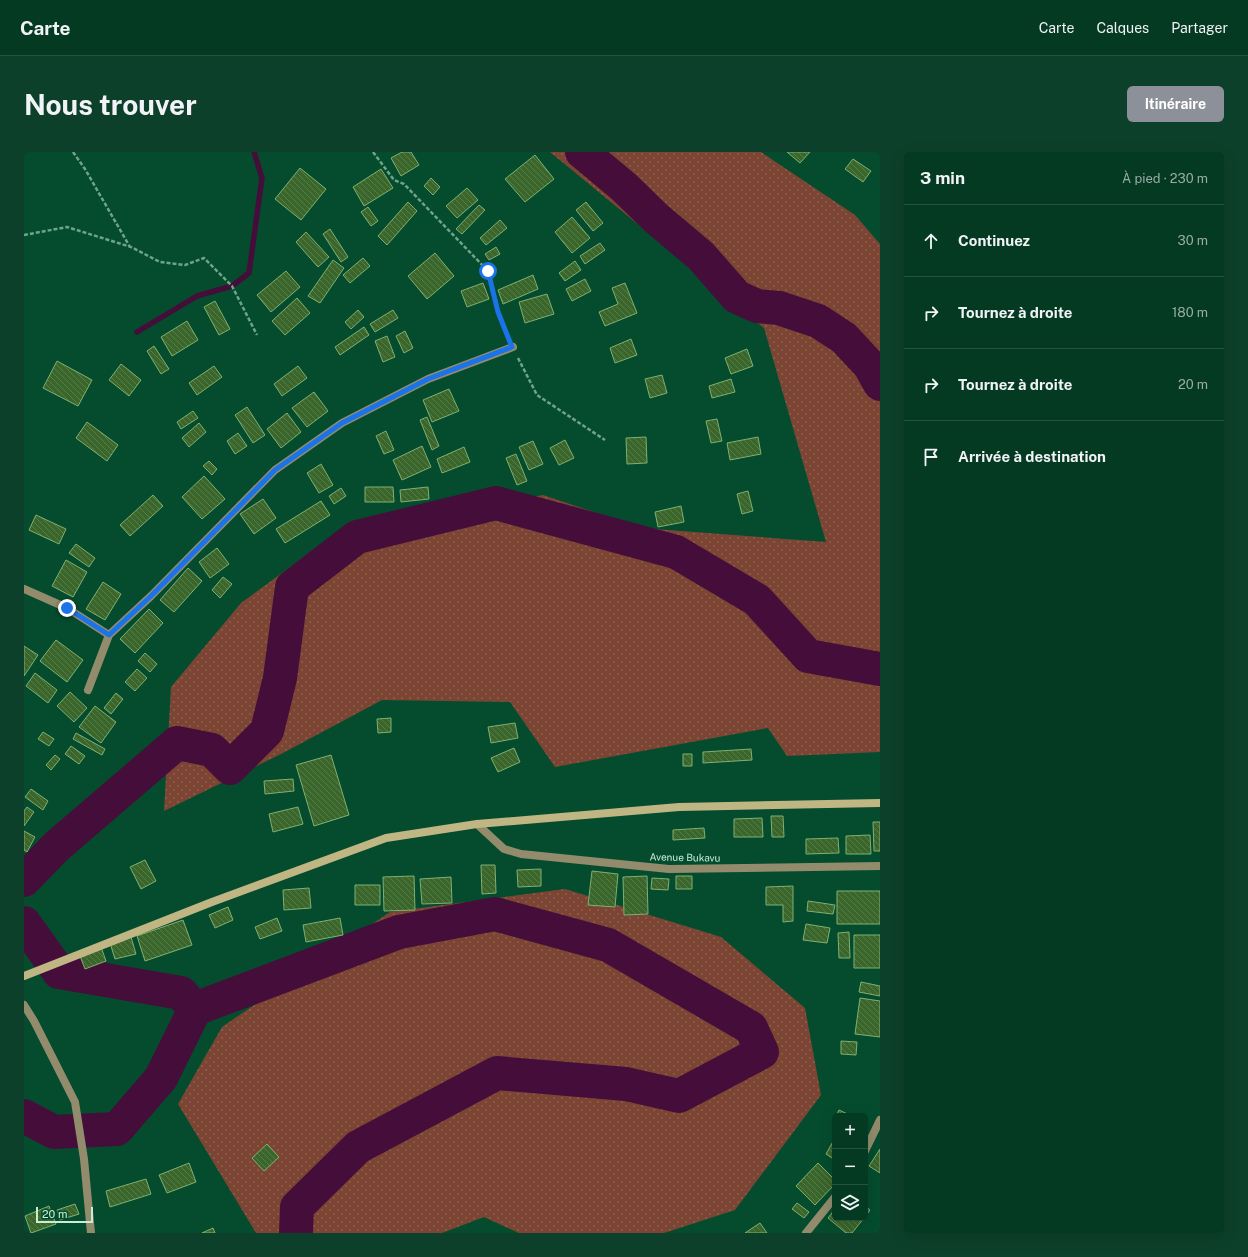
<!DOCTYPE html>
<html lang="fr">
<head>
<meta charset="utf-8">
<style>
	body { margin:0; font-family:"Public Sans",sans-serif; background:#0d402a; color:#f1f3f6 }
	.controls { position:absolute; right:12px; bottom:12px; display:grid; overflow:hidden; border-radius:6px; box-shadow:0 4px 16px #0002 }
	.controls button { width:36px; height:36px; display:grid; place-items:center; padding:0; border:0; border-bottom:1px solid #255340; background:#043922; color:#f1f3f6; font:20px sans-serif }
	.scale { position:absolute; left:12px; bottom:10px; width:57px; box-sizing:border-box; padding-left:4px; border:2px solid #c6edd5; border-top:0; font-size:11px; line-height:14px; white-space:nowrap; color:#c6edd5; -webkit-text-stroke:3px #054c2e; paint-order:stroke }
	.stop { position:absolute; width:12px; height:12px; margin:-9px; border:3px solid #1a73e8; border-radius:50%; background:#fff }
	.stop.end { background:#1a73e8; border-color:#fff; box-shadow:0 1px 4px #0008 }
	.list { margin:0; padding:0; list-style:none }
	h2 { display:flex; justify-content:space-between; align-items:center; height:52px; margin:0; padding:0 16px; font-size:17px }
	h2 small { font-size:13px; font-weight:400; color:#97aca5 }
	.list li { display:grid; grid-template-columns:26px 1fr auto; gap:12px; align-items:center; box-sizing:border-box; height:72px; padding:0 16px; border-top:1px solid #255340 }
	.list b { display:block; font-size:15px; white-space:nowrap }
	.list em { font-size:13px; font-style:normal; color:#97aca5 }
	.icon { flex:none; width:22px; height:22px; fill:none; stroke:currentColor; stroke-width:2; stroke-linecap:round; stroke-linejoin:round }
	.map { position:relative; flex:none; width:856px; height:1081px; overflow:hidden; border-radius:6px }
	header { display:flex; align-items:center; gap:24px; box-sizing:border-box; height:56px; padding:0 20px; background:#043922; border-bottom:1px solid #255340 }
	header strong { font-size:19px }
	nav { display:flex; gap:22px; margin-inline-start:auto; font-size:14px }
	.intro { display:flex; align-items:center; justify-content:space-between; box-sizing:border-box; height:96px; padding:0 24px }
	h1 { margin:0; font-size:28px }
	.button { padding:10px 18px; border-radius:6px; background:#8c9099; color:#fff; font-size:14px; font-weight:700 }
	main { display:flex; gap:24px; padding:0 24px }
	aside { flex:1; background:#043922; border-radius:6px; box-shadow:0 4px 16px #0002 }
	.map>svg:first-child { display:block }
</style>
</head>
<body>
<header>
<strong>Carte</strong>
<nav><a>Carte</a><a>Calques</a><a>Partager</a></nav>
</header>
<div class="intro"><h1>Nous trouver</h1><a class="button">Itinéraire</a></div>
<main>
<div class="map">
<svg width="856" height="1081" viewBox="0 0 856 1081">
	<defs>
		<pattern id="grass-dots" width="8" height="8" patternUnits="userSpaceOnUse"><rect width="8" height="8" fill="#7c4533"/><path d="M2 2h.1M6 6h.1" fill="none" stroke="#8d6050" stroke-width="1.8" stroke-linecap="round"/></pattern>
		<pattern id="building-back-hatch" width="6" height="6" patternUnits="userSpaceOnUse"><rect width="6" height="6" fill="#3a652b"/><path d="M-1 5l2 2M0 0l6 6M5-1l2 2" fill="none" stroke="#557b49"/></pattern>
	</defs>
	<rect width="100%" height="100%" fill="#054c2e"/>
	<path fill="url(#grass-dots)" d="M526,0h211l94,63 25,29v508l-93,4 -19,-28 -213,39 -45,-65 -128,-2 -99,53 -119,58 7,-124 70,-84 93,-68 209,-40 98,33 185,14 -62,-214z
		M541,737l156,48 84,71 16,87 -86,115 -71,23h-145l-35,-16 -42,16h-186l-78,-129 44,-77 168,-115z"/>
	<g fill="none" stroke-linecap="round" stroke-linejoin="round">
		<path stroke="#450d39" stroke-width="5.5" d="M113,180l60,-36 35,-10 17,-13 13,-95 -8,-26"/>
		<path stroke="#450d39" stroke-width="34" d="M558,0l42,35 32,31 45,38 36,41 20,9 22,2 39,13 26,17 26,28 10,18
			M0,728l33,-34 120,-103 35,7 18,18 37,-37 13,-53 12,-91 65,-50 139,-34 180,49 81,48 51,56 72,13
			M0,771l35,49 122,21 14,16 -34,69 -44,51 -63,3 -30,-16
			M171,857l204,-77 96,-18 113,31 143,83 11,24 -83,44 -53,-12 -129,-11 -139,74 -61,60 -1,26"/>
	</g>
	<path fill="url(#building-back-hatch)" stroke="#80b071" d="M378,0h9l8,13 -18,11 -10,-18z
		M763,0h23l-10,11z
		M511,3l19,24 -29,23 -20,-23z
		M829,7l18,12 -8,11 -18,-13z
		M276,16l26,21 -25,31 -26,-21z
		M357,17l12,19 -29,18 -11,-19z
		M407,26l9,9 -7,8 -9,-9z
		M443,36l11,12 -21,18 -11,-12z
		M384,50l9,9 -30,34 -9,-9z
		M562,50l17,21 -10,8 -17,-21z
		M455,53l6,5 -23,24 -6,-5z
		M344,55l10,14 -7,5 -10,-14z
		M548,65l18,21 -18,15 -17,-21z
		M476,68l7,8 -21,17 -6,-7z
		M306,77l18,28 -7,5 -18,-28z
		M282,80l23,25 -11,10 -22,-25z
		M576,91l5,7 -20,14 -5,-8z
		M472,95l4,7 -11,6 -4,-6z
		M411,101l19,23 -27,23 -19,-23z
		M339,106l7,8 -20,17 -7,-8z
		M309,108l11,8 -24,35 -12,-7z
		M551,109l6,9 -16,11 -6,-8z
		M262,119l14,16 -29,25 -14,-17z
		M509,123l5,14 -35,15 -5,-14z
		M561,127l6,12 -19,10 -6,-12z
		M459,131l6,16 -22,8 -6,-16z
		M601,131l12,30 -32,13 -6,-14 19,-8 -6,-16z
		M523,142l7,20 -29,9 -6,-21z
		M273,146l13,15 -25,22 -13,-14z
		M191,149l15,28 -11,6 -15,-28z
		M334,158l6,7 -13,12 -6,-7z
		M369,158l5,8 -23,14 -5,-8z
		M163,169l11,19 -26,16 -11,-19z
		M340,175l5,8 -29,20 -5,-8z
		M381,179l8,17 -9,5 -8,-17z
		M363,184l8,21 -12,5 -8,-21z
		M607,187l6,16 -22,8 -5,-15z
		M130,194l15,23 -8,5 -14,-23z
		M723,197l6,17 -22,8 -6,-16z
		M33,209l35,19 -14,26 -35,-18z
		M97,212l20,16 -12,16 -20,-16z
		M190,214l8,11 -25,18 -8,-12z
		M274,214l9,12 -25,18 -8,-12z
		M638,223l5,18 -17,5 -5,-19z
		M707,227l4,13 -23,6 -3,-12z
		M425,237l10,22 -27,11 -9,-22z
		M290,240l14,19 -21,16 -15,-19z
		M223,255l18,28 -12,8 -18,-28z
		M169,259l5,7 -17,11 -4,-7z
		M263,261l14,19 -20,16 -14,-19z
		M403,265l12,29 -7,4 -12,-30z
		M693,267l5,22 -11,2 -5,-22z
		M63,270l31,23 -11,16 -31,-23z
		M175,271l7,9 -17,15 -7,-9z
		M362,279l8,19 -10,4 -8,-18z
		M214,281l9,13 -12,8 -8,-13z
		M622,285l1,26 -20,1 -1,-26z
		M734,285l3,17 -31,6 -3,-17z
		M541,288l9,18 -15,7 -9,-17z
		M509,289l10,23 -14,6 -10,-23z
		M398,294l9,21 -29,13 -9,-20z
		M440,295l6,15 -28,11 -5,-14z
		M492,302l11,27 -10,4 -11,-27z
		M185,309l8,8 -5,6 -9,-9z
		M297,312l12,21 -14,8 -12,-20z
		M180,324l21,23 -23,20 -20,-22z
		M341,335h28l1,15h-29z
		M404,335l1,12 -28,3 -1,-12z
		M317,336l5,8 -12,8 -5,-8z
		M724,339l5,20 -11,3 -5,-20z
		M129,343l10,11 -33,30 -10,-11z
		M239,347l13,19 -22,16 -14,-20z
		M297,349l9,14 -45,28 -9,-14z
		M657,354l3,16 -26,5 -3,-15z
		M12,363l30,14 -7,15 -30,-14z
		M52,392l19,14 -6,9 -20,-14z
		M193,396l12,16 -19,14 -11,-16z
		M42,408l21,12 -14,25 -21,-11z
		M164,416l14,13 -28,31 -14,-12z
		M199,425l9,7 -12,14 -8,-8z
		M79,430l18,12 -16,26 -19,-11z
		M125,457l14,14 -28,30 -15,-14z
		M32,488l27,20 -16,22 -27,-21z
		M0,494l14,9 -14,21z
		M121,501l12,11 -7,8 -12,-11z
		M113,517l10,9 -12,13 -10,-9z
		M11,521l22,17 -9,13 -22,-17z
		M46,540l17,16 -13,14 -17,-16z
		M92,541l7,6 -12,15 -7,-6z
		M71,554l21,16 -15,21 -22,-16z
		M367,566v14l-13,1 -1,-14z
		M491,571l3,15 -27,5 -3,-16z
		M19,580l11,7 -5,7 -11,-7z
		M52,581l29,16 -3,6 -29,-16z
		M47,594l14,10 -6,8 -14,-10z
		M490,596l6,14 -22,10 -7,-14z
		M727,597l1,11 -49,3v-11z
		M659,602h9v12h-9z
		M31,603l5,4 -9,11 -5,-5z
		M307,603l18,60 -35,11 -18,-61z
		M269,627l1,12 -29,3 -1,-13z
		M7,637l17,12 -5,9 -18,-13z
		M3,655l7,5 -10,14v-15z
		M274,655l5,17 -30,8 -4,-18z
		M747,664h12l1,21h-12z
		M738,666l1,19h-29v-18z
		M849,670h7v29h-6z
		M680,676l1,10 -32,2v-10z
		M0,679l11,6 -8,15 -3,-2z
		M846,683l1,19h-25v-18z
		M814,686l1,15 -33,1v-15z
		M121,708l11,21 -15,8 -11,-22z
		M457,713h14l1,28 -14,1z
		M517,717v17l-23,1 -1,-17z
		M568,719l26,3 -3,33 -27,-2z
		M390,724l1,34 -31,1 -1,-34z
		M623,724l1,38 -24,1 -1,-38z
		M652,724h16v13h-16z
		M427,725l1,26 -30,1 -2,-25z
		M628,726l17,1 -1,11 -17,-1z
		M331,733h25v20h-25z
		M769,734v35l-10,1v-17h-17v-18z
		M285,736l2,20 -27,2 -1,-20z
		M813,739h43v33h-43z
		M784,749l27,4 -2,9 -26,-3z
		M204,755l5,13 -18,8 -6,-13z
		M253,766l5,13 -22,8 -5,-12z
		M316,766l3,17 -37,7 -3,-17z
		M159,768l9,25 -47,16 -8,-25z
		M782,772l24,4 -3,15 -24,-3z
		M825,780l1,26h-11l-1,-25z
		M830,783h26v33h-26z
		M107,785l5,17 -21,5 -5,-16z
		M77,795l5,14 -21,8 -5,-13z
		M837,830l19,4v10l-21,-4z
		M836,846l20,3v36l-25,-3z
		M817,889l16,1 -1,13 -15,-1z
		M815,958l13,6h-16z
		M811,986v22l-9,-6z
		M243,992l12,13 -15,14 -12,-13z
		M856,997v24l-11,-7z
		M165,1011l7,19 -29,11 -8,-18z
		M794,1011l17,17v4l-20,21 -19,-19z
		M122,1027l5,15 -41,13 -4,-16z
		M773,1051l12,9 -5,6 -12,-9z
		M51,1052l4,10 -19,6 -3,-10z
		M25,1054l7,18 -25,9 -6,-17z
		M841,1054l5,4 -5,7z
		M811,1057v9h29l-12,15h-6l-18,-15z
		M736,1071l7,10h-22z
		M189,1076l2,5h-13z"/>
	<g fill="none" stroke-linecap="round" stroke-linejoin="round">
		<path stroke="#6fa489" stroke-width="2.5" stroke-dasharray="4 2" stroke-linecap="butt" d="M49,0l12,17 45,78
			M349,0l21,28 10,4 84,87 10,41 10,23
			M0,83l43,-8 64,20 29,15 25,3 19,-7 28,28 25,49
			M494,206l19,37 68,45"/>
		<path stroke="#928c6d" stroke-width="8" d="M0,437l43,19 42,27
			M64,538l21,-55 42,-39 124,-126 67,-47 86,-44 85,-32
			M453,672l27,25 17,5 148,15 211,-3
			M0,853l10,16 41,81 9,57 7,74
			M841,999l15,-31
			M782,1081l29,-36"/>
		<path stroke="#c0b684" stroke-width="8" d="M0,824l188,-74 174,-64 91,-14 202,-17 201,-4"/>
	</g>
	<g fill="none" stroke-linecap="round" stroke-linejoin="round">
		<path stroke="#1a73e8" stroke-width="5" d="M43,456l42,27 42,-39 124,-126 67,-47 86,-44 84,-32 -14,-35 -10,-41"/>
	</g>
	<g text-anchor="middle" stroke-width="4" stroke-linejoin="round" paint-order="stroke">
		<g font-size="10" fill="#c6edd5" stroke="#054c2e">
			<text transform="translate(661 705) rotate(1)" y="4">Avenue Bukavu</text>
		</g>
	</g>
</svg>
<div class="controls">
<button>+</button>
<button>−</button>
<button><svg class="icon" aria-label="layers" viewBox="0 0 24 24"><path d="M12 4l9 5-9 5-9-5zM3 14l9 5 9-5"/></svg></button>
</div>
<div class="scale">20 m</div>
<div class="stop" style="left:464px;top:119px"></div>
<div class="stop end" style="left:43px;top:456px"></div>
</div>
<aside>
<h2>3 min<small>À pied · 230 m</small></h2>
<ul class="list">
<li><svg class="icon" aria-label="ahead" viewBox="0 0 24 24"><path d="M12 20V5M6 11l6-6 6 6"/></svg><div><b>Continuez</b></div><em>30 m</em></li>
<li><svg class="icon" aria-label="right" viewBox="0 0 24 24"><path d="M7 20v-9h11M14 6l5 5-5 5"/></svg><div><b>Tournez à droite</b></div><em>180 m</em></li>
<li><svg class="icon" aria-label="right" viewBox="0 0 24 24"><path d="M7 20v-9h11M14 6l5 5-5 5"/></svg><div><b>Tournez à droite</b></div><em>20 m</em></li>
<li><svg class="icon" aria-label="arrive" viewBox="0 0 24 24"><path d="M6 21V4h12l-3 4 3 4H6"/></svg><div><b>Arrivée à destination</b></div></li>
</ul>
</aside>
</main>
</body>
</html>
